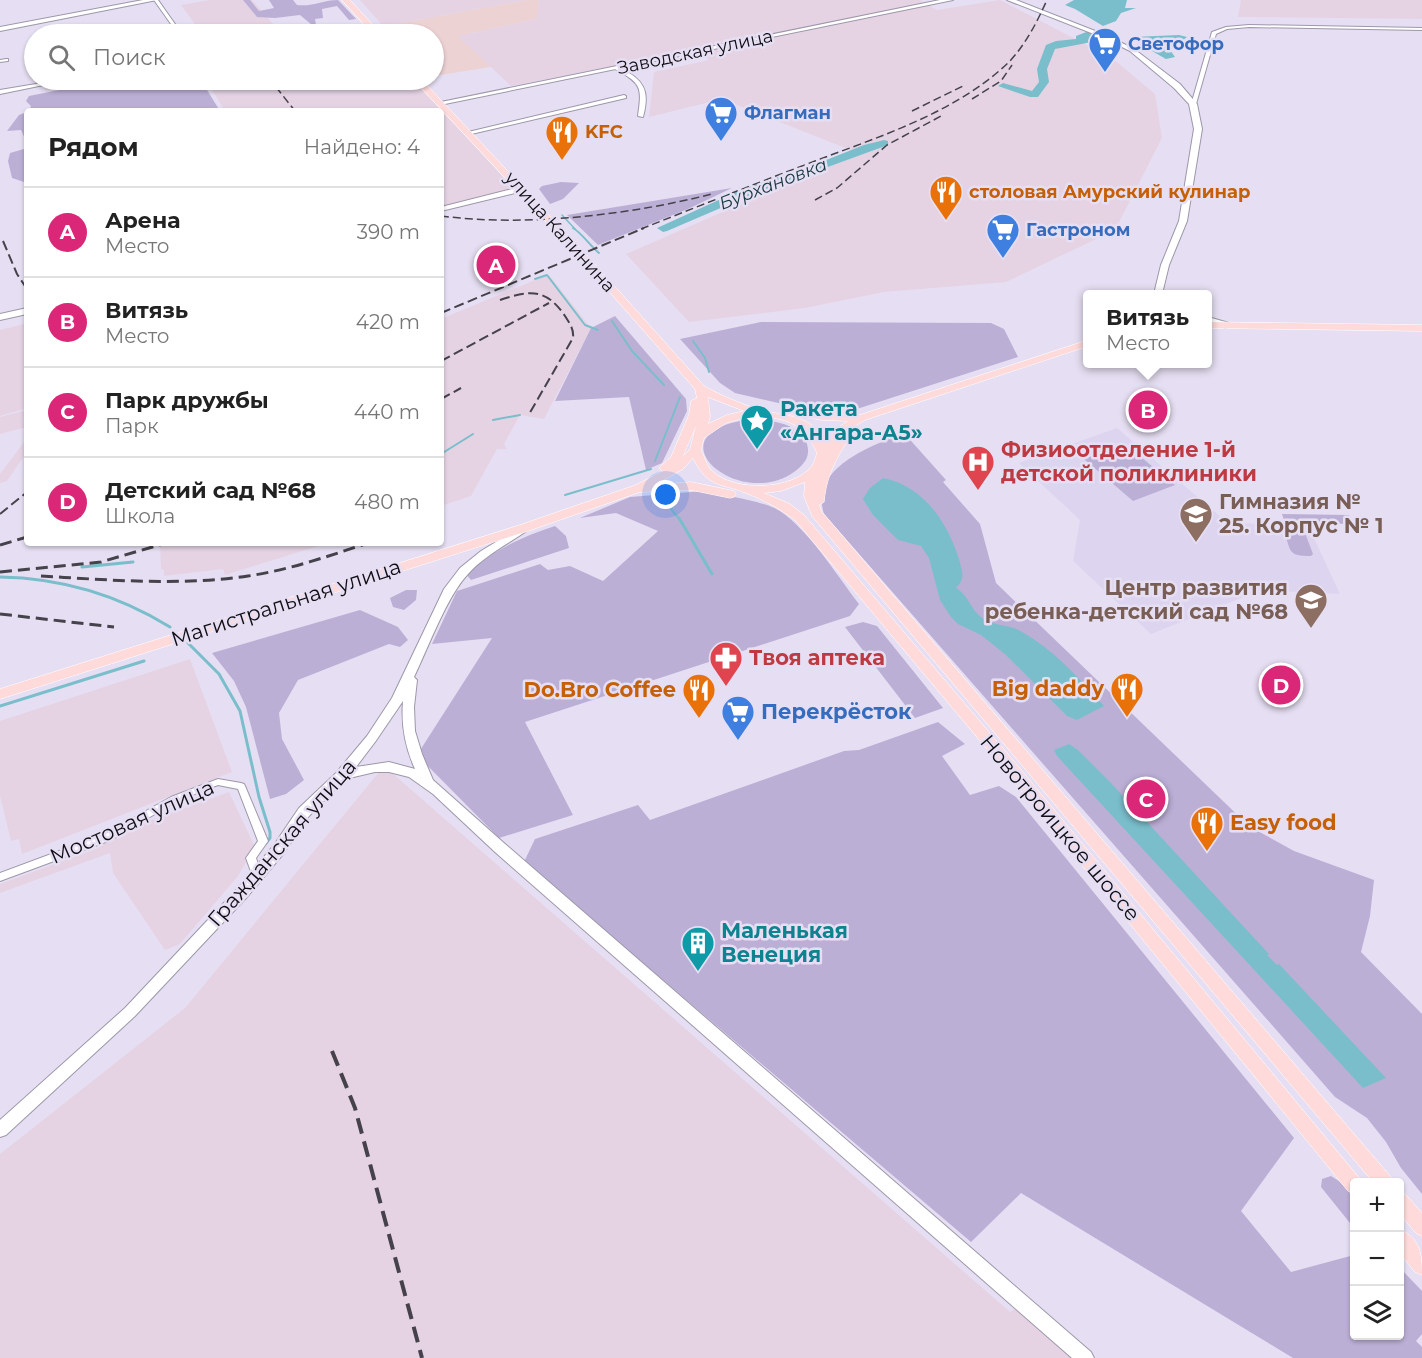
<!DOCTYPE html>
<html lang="ru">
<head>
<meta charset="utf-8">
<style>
	body { margin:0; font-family:Montserrat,sans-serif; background:#f6f6f6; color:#222 }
	.controls { position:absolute; right:18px; bottom:18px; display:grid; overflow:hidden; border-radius:6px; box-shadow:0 2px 4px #0004 }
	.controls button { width:54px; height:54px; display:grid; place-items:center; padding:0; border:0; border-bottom:2px solid #e0e0e0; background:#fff; color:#222; font:30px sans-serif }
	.you { position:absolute; left:666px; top:495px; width:21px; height:21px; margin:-15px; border:4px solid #fff; border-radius:50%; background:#1a73e8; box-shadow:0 0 0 9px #1a73e833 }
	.badge { display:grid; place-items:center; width:39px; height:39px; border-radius:50%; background:#db2777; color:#fff; font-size:20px; font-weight:700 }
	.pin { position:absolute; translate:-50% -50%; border:3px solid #fff; box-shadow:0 2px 6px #0006 }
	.popup { position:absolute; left:1083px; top:290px; width:129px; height:78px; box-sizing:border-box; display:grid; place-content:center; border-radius:6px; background:#fff; filter:drop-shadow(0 2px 4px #0005); font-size:20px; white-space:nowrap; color:#767676 }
	.popup b { font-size:22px; color:#222 }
	.popup::after { content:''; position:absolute; left:50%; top:100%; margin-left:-12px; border:12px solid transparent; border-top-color:#fff }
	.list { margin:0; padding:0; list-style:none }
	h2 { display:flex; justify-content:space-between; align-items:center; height:78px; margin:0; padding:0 24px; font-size:26px }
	h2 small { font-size:20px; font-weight:400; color:#767676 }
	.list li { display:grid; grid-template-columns:39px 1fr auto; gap:18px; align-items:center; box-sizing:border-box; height:90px; padding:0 24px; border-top:2px solid #e0e0e0 }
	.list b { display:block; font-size:22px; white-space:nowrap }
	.list p { margin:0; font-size:20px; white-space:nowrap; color:#767676 }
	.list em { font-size:20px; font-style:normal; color:#767676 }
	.icon { flex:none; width:33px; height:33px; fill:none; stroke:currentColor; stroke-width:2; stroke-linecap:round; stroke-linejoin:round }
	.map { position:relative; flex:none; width:1422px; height:1358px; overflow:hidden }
	.search { position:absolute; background:#fff; box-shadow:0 2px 4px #0004; left:24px; top:24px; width:420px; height:66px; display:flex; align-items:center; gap:15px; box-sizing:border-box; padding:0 21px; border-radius:33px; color:#767676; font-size:22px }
	.panel { position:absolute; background:#fff; box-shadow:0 2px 4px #0004; left:24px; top:108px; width:420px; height:438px; border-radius:6px }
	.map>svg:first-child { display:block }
</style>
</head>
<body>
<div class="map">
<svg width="1422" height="1358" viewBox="0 0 1422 1358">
	<rect width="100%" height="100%" fill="#e6dff3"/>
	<path fill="#edd2d4" d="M527,0h12l-2,19 -79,17 33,31 -57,9v-42h-43l-8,-8z"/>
	<path fill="#e5d3e4" d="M210,0h42l29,33 -79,1 -21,-29z
		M360,0h167l-144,26z
		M539,0h381l17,10 63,-10 112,58 43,36 7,44 -47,92 -109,52 -122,10 -79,16 -116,14 -63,-68 232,-101 -136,-54 -73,18 5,-45 55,-12 -12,-10 -186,36 -53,-50 79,-17z
		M1241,0h181v19l-184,-2z
		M206,80h210l96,107 -4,4 -67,17v-97h-216z
		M547,275l3,1 41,52 -47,91 -24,-4 -16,29 3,5h-10l-26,47 -30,10v-187z
		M24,324l3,5v79l-27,8v-86z
		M27,410v17l-27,7v-17z
		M27,438v14l-20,29 -7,2v-9z
		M160,543h168l-103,32 -2,-6 -59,7v-6l-3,-1z
		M190,659l42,113 -210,82 -3,-15 -8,2 -11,-45v-75z
		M384,766l626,546 6,-4 58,50h-1074v-204l185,-146z
		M229,792l26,55 -17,29 -58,68 -15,6 -52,-77 -3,-20 -110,40v-9l98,-36 23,-17z"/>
	<path fill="#ddd4ef" d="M1117,428l111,95 80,2 32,69 -79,-4 -110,44 -78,-73 7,-41 -61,-57z"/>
	<path fill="#bcafd6" d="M243,0h7l9,11 15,-3 -5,-8h24l4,5c15,2 26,-5 41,-5l18,19 -7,1 -12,-14 -15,3 1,9 -8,1 1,6h-4l-12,-10 -25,3 -18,-1z
		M109,80h84l4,7 10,3 13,21h-191l2,-5 -5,-5 3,-5z
		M27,112v71l-15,-5 -4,-17 2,-8 14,-4 2,-8 -5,-11 -14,1 12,-16z
		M561,182l18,1 -16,16 -13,5 -11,-15 3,-3z
		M732,188l-44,21 -90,36 -31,-30z
		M615,316l71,83 1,12 -25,52 -16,7 -17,-73 -74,4 36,-73z
		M761,322l230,1 13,6 14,28 -158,51 -47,3 -78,-18 -15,-10 -40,-44z
		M752,419c19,1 54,5 56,30 1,10 -6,17 -14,23 -56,40 -148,-40 -42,-53z
		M904,433l42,47 -3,2 37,42 16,59 253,243 45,25 80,29 -4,36 -9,36 61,62v180l-21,-26 -15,-26 -19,-24 -32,-21 -511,-583c-15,-46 47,-68 80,-81z
		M1125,444l50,41 -42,16 -49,-42z
		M704,491c22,5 47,8 68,16 30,12 66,70 87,97l-9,12 -325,106 48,93 -74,23 -82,-83 75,-117 -60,6 25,-53 83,-27 8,6 22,-4 33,15 55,-50 -42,-18 -36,5 50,-21z
		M1282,514l67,1 4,9 -68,-1z
		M555,526l11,10 3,12 -98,32 -5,-6c30,-25 53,-36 89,-48z
		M1288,529l11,1 6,3 8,21 -2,2c-23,0 -20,-4 -27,-25z
		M406,590h11l-1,10 -12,10 -11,-3 -3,-9z
		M360,610l38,17 10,13 -8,7 -11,-3 -91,36 -19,33 3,26 22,41 -18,14 -16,5 -24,-92 -12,-26 -22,-28z
		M863,622l14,4 66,82 -28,10 -70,-91z
		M938,722l27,22 -23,12 28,39 29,-9 17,11 278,341 -53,73 50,61 63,-17v81h46v-68l22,23v43l-6,7 6,6v11h-129l-272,-165 -50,49 -447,-380 11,-23 103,-34 12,15 194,-69 15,-1z
		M1331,1176c24,14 24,27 23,52l-33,-41 1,-8z"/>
	<path fill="#7abecb" d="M1074,0h53l-2,8h11l-15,5 -5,8 -13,5 -28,-17 -10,-4z
		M1179,35l8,2 -17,13 5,7 -9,2c-7,-4 -30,-17 -33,-22z
		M883,478c40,8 64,43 76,81 3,12 7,19 -3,29 14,8 15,25 31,33 11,5 24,4 35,11 31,17 59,48 82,74l-27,14 -10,-4 -61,-61 -25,-20 -23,-11 -7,-7 -11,-17 -11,-42 -8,-12 -23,-6 -25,-25 -10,-16 7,-11z
		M1069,744l9,6 32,32 159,172 -2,1 10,10 2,-1 107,114 -23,10 -306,-332 -3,-6z"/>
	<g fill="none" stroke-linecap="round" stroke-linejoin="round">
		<path stroke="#7abecb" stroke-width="1.5" d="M562,215l13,14"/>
		<path stroke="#7abecb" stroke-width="2" d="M573,228c9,5 16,17 26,25
			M535,279l12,-4 38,50 13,5
			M612,321l20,30 32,34
			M693,341l12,17 4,14
			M493,420l27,-5
			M441,454l32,-20
			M655,461l25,-64
			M565,495l86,-26
			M673,505l-2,4 9,11"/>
		<path stroke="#7abecb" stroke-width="3" d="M679,518l33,56
			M82,567l51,-5
			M0,577c62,1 118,18 170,50
			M188,643l31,31 21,37 19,86 11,35v6l-4,5
			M0,706l144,-45"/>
		<path fill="#7abecb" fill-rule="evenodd" d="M1089,31l5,3 -4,3 3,3 -1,2 -37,7 -8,20 2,13 -11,15h-8l-32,-11 5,-3 29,8 7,-9 -2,-13 9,-24 10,-4 20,-2v-3z
			M642,61l5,3 -5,7h-8v-4z
			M884,140l4,1v4l-137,50 -84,36 -4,1 -6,-4 86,-39 68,-23 53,-21z"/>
		<defs>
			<path id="street" d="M154,0h4l24,34h-4z
				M1249,25l173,3v2l-173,-3 -22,2 -11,5 -20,70 -5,1 21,-73 14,-5z
				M6,59h2v2l-8,1v-2z
				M615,67c5,1 9,3 14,6 19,11 19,25 14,44l-5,-1c4,-29 4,-32 -23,-47z
				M60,80h8l-68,14v-4z
				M624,95l2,1v2l-159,37 -3,-2z
				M218,779l23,4 3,1 1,2 23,55 -12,17 5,16 -2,3 -3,1 -3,-1 -7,-19 12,-17 -20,-52 -20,-4 -41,16 -66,39 -111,41v-8l105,-39 66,-37z"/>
			<path id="secondary" d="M143,0h14l-157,31v-4z
				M940,0h13l-513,105 -4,-2z
				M1007,0h9l92,36 26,13 46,35 17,20 5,25 -15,92 -18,44 -7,29h-8l7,-29 18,-44 15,-92 -5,-25 -15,-16 -44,-37 -26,-13z
				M520,187h3v4l-82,20v-4z
				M27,308v6l-27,6v-6z
				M1208,317l21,6 2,2 -5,3 -18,-5z
				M524,525l4,1 1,2 -1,2c-20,14 -44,26 -60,44 -21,22 -40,74 -54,103l3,3 -3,27 1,24 7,23 11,26 72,64 586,508 3,6h-22l-577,-506 -62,-58 -24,-17 -20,-5h-14l-30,7 -36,37 -25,37 -37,44 -112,119 -129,119 -6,2v-17l125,-112 112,-119 37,-44 25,-37 37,-35 31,-37 25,-38 52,-109 16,-21 21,-17zM403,701c-2,24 2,46 12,68l-26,-7 -33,5 19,-25z"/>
			<path id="primary" d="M342,0h8l31,34h-8z
				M414,80h8l161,171 121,135c18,10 37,18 57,24 23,6 52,5 62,30l11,-10 14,-9 -26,-1 -34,-6 -4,-1v-4l38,5 38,1 228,-75v6l-223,74 -12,7 3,3c-17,21 -30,45 -32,72l-5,3 3,7 568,664 3,6h-20l-561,-666 -8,-20 1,-14 -24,9 -17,2 26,11 14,11 208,244 348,420 2,3h-8v11l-6,-2 -346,-424 -206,-246c-15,-12 -32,-21 -50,-28 -27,-11 -37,-4 -53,-35l-10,11 -28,16 36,-3 43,9 2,3 -2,3 -4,1 -39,-8 -51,2 -112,39 -528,168v-10l520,-164 116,-40 27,-14 -4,-3 12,-11 18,-42 2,-14 6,-3 -2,-9 -118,-134zM708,397l36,14 -17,4 -19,9 2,-7zM748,417c34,-1 56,4 69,36 -1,4 -3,10 -5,13 -20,25 -78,26 -100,5 -5,-5 -8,-15 -11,-21l3,-12 22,-15zM696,426l-6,23 -7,7z
				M1208,322l214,3v6l-214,-3z
				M1400,1192l6,3 16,18v23l-6,-3 -16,-19z
				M1400,1230c21,8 22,26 22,45l-7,-3 -15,-19z"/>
		</defs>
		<use href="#street" stroke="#9d97a9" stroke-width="2"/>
		<use href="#secondary" stroke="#9d97a9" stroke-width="2"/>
		<use href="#primary" stroke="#fff" stroke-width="1"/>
		<use href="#street" fill="#fff" fill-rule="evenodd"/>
		<use href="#secondary" fill="#fff" fill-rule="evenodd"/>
		<use href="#primary" fill="#fedada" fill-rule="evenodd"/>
		<path stroke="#45424b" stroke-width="1.5" stroke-dasharray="8 4" stroke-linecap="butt" d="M276,87l19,24
			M972,99l29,-18 11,-16
			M912,111l51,-25
			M815,200l22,-12 50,-43 56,-30
			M441,216c85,11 188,-1 271,-22
			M641,229c58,-23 116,-46 174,-68 66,-25 142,-49 194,-99 17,-18 28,-40 38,-62"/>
		<path stroke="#45424b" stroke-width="2" stroke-dasharray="10 4.5" stroke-linecap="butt" d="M3,241l14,33 10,15
			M500,300c30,-10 46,-12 65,16 5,8 9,13 8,22l-45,78
			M441,313l203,-85
			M441,361l108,-58
			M441,399l20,-11
			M0,514l27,-22"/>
		<path stroke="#45424b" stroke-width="3" stroke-dasharray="12 6" stroke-linecap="butt" d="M0,545l27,-8
			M0,572l101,-10 65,-19
			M41,576c69,4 138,10 207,0 41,-6 81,-20 120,-33
			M0,614l114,13"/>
		<path stroke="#45424b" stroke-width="4" stroke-dasharray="16 8" stroke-linecap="butt" d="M332,1051l23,57 67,250"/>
	</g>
	<defs>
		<symbol id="supermarket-pin" viewBox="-11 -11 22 30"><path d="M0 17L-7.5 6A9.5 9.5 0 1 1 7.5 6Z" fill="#3f7fe0" stroke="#e6dff3"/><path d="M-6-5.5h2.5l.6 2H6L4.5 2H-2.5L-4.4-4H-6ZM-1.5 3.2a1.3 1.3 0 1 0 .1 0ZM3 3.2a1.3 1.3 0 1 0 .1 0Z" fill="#fff"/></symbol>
		<symbol id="restaurant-pin" viewBox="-11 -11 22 30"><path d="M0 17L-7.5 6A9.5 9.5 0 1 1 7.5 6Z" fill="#e8710a" stroke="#e6dff3"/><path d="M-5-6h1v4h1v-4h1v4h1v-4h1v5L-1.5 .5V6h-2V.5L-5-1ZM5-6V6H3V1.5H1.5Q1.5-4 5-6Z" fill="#fff"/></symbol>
		<symbol id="sight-pin" viewBox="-11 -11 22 30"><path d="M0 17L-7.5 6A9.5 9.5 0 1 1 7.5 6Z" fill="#0f9aa8" stroke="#e6dff3"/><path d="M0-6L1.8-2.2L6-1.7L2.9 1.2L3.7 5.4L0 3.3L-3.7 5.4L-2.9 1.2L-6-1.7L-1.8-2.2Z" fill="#fff"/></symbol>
		<symbol id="hospital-pin" viewBox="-11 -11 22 30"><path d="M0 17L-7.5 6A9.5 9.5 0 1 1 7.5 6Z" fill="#e0444e" stroke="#e6dff3"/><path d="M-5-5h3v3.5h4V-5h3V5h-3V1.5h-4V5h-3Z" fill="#fff"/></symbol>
		<symbol id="school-pin" viewBox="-11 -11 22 30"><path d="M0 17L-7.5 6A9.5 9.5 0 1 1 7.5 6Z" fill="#8d6e63" stroke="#e6dff3"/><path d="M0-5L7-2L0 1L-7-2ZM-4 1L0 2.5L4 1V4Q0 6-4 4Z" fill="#fff"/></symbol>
		<symbol id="pharmacy-pin" viewBox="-11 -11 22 30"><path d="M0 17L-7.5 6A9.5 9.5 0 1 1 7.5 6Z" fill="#e0444e" stroke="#e6dff3"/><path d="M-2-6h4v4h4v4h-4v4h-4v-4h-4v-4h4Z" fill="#fff"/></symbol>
		<symbol id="building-pin" viewBox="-11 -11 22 30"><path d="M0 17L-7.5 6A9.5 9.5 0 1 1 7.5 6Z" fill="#0f9aa8" stroke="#e6dff3"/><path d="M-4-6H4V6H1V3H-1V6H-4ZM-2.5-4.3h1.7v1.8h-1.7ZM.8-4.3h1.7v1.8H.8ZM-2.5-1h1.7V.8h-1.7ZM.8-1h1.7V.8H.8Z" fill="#fff"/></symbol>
	</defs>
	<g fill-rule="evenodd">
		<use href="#supermarket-pin" x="1086" y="25" width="38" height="52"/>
		<use href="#supermarket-pin" x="702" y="94" width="38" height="52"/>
		<use href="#restaurant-pin" x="543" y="113" width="38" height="52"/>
		<use href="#restaurant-pin" x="927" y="173" width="38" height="52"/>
		<use href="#supermarket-pin" x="984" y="211" width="38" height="52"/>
		<use href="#sight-pin" x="738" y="402" width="38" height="52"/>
		<use href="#hospital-pin" x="959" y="443" width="38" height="52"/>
		<use href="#school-pin" x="1177" y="495" width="38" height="52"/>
		<use href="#school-pin" x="1292" y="581" width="38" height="52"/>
		<use href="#pharmacy-pin" x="707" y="639" width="38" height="52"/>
		<use href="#restaurant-pin" x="1108" y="670" width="38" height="52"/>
		<use href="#restaurant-pin" x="680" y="671" width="38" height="52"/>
		<use href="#supermarket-pin" x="719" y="693" width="38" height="52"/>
		<use href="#restaurant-pin" x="1188" y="804" width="38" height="52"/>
		<use href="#building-pin" x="679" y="924" width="38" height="52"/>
	</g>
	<g text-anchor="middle" stroke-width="5" stroke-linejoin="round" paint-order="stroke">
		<g font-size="18" font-weight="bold" fill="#366cbe" stroke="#e6dff3" text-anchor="start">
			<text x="1128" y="50">Светофор</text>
			<text x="744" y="119">Флагман</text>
			<text x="1026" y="236">Гастроном</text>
		</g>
		<g font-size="18" fill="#100e14" stroke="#e6dff3">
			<text transform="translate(695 52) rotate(-12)" y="6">Заводская улица</text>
			<text transform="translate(560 232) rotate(48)" y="6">улица Калинина</text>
		</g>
		<g font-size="18" font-weight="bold" fill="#c56008" stroke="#e6dff3" text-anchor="start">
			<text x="585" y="138">KFC</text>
			<text x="969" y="198">столовая Амурский кулинар</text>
		</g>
		<g font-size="18" font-style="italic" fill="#16383e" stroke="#e6dff3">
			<text transform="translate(773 184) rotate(-21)" y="6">Бурхановка</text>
		</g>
		<g font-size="21" font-weight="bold" fill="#0d838f" stroke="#e6dff3" text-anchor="start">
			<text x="780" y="416">Ракета<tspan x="780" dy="24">«Ангара-А5»</tspan></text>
			<text x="721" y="938">Маленькая<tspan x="721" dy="24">Венеция</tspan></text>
		</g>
		<g font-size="21" font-weight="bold" fill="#be3a42" stroke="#e6dff3" text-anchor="start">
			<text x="1001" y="457">Физиоотделение 1-й<tspan x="1001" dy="24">детской поликлиники</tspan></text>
			<text x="749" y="665">Твоя аптека</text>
		</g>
		<g font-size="21" font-weight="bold" fill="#785e54" stroke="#e6dff3" text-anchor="start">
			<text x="1219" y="509">Гимназия №<tspan x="1219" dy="24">25. Корпус № 1</tspan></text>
			<text x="1288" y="595" text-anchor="end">Центр развития<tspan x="1288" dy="24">ребенка-детский сад №68</tspan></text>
		</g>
		<g font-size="21" fill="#100e14" stroke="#e6dff3">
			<text transform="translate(286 603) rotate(-18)" y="7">Магистральная улица</text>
			<text transform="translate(132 822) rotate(-24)" y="7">Мостовая улица</text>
			<text transform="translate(1060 828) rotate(50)" y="7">Новотроицкое шоссе</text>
			<text transform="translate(282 843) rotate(-49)" y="7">Гражданская улица</text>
		</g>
		<g font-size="21" font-weight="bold" fill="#c56008" stroke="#e6dff3" text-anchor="end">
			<text x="1104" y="696">Big daddy</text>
			<text x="676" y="697">Do.Bro Coffee</text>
			<text x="1230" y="830" text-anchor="start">Easy food</text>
		</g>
		<g font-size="21" font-weight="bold" fill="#366cbe" stroke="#e6dff3" text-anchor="start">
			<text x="761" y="719">Перекрёсток</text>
		</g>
	</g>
</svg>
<div class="controls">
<button>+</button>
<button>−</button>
<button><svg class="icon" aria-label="layers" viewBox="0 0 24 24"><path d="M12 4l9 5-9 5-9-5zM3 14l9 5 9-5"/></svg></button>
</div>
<div class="you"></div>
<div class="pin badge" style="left:496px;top:265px">A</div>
<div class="pin badge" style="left:1148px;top:410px">B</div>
<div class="popup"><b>Витязь</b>Место</div>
<div class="pin badge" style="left:1146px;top:799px">C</div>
<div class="pin badge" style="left:1281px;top:685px">D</div>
<div class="search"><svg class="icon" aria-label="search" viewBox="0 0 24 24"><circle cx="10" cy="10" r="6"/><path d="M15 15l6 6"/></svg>Поиск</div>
<section class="panel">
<h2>Рядом<small>Найдено: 4</small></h2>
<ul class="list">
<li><span class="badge">A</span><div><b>Арена</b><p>Место</p></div><em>390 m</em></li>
<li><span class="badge">B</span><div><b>Витязь</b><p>Место</p></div><em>420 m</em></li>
<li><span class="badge">C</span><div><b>Парк дружбы</b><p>Парк</p></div><em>440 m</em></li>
<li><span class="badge">D</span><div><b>Детский сад №68</b><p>Школа</p></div><em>480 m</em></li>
</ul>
</section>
</div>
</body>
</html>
